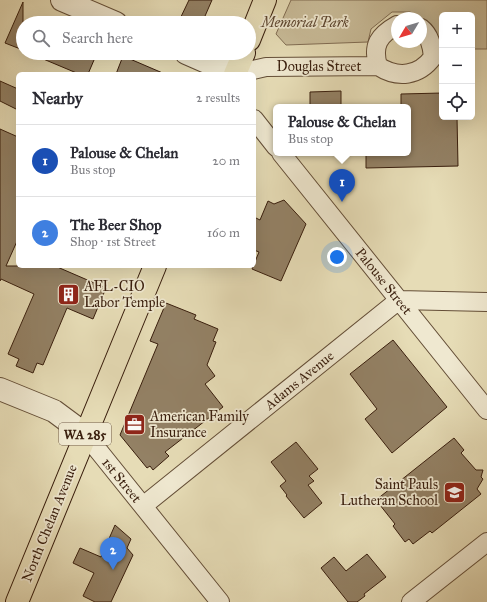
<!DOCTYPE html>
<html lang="en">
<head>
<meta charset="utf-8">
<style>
	body { margin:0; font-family:"IM FELL Great Primer",serif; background:#f2f2f3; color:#2b2b33 }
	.controls { position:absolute; right:12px; top:12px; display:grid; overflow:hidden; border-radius:6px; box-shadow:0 4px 16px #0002 }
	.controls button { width:36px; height:36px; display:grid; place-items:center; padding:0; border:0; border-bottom:1px solid #e1e1e2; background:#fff; color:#2b2b33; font:20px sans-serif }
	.compass { position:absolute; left:391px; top:12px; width:36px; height:36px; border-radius:50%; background:#fff; box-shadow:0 4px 16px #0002; rotate:232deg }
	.you { position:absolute; left:337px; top:257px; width:14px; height:14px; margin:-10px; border:3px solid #fff; border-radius:50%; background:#1a73e8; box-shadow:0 0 0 6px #1a73e833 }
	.badge { display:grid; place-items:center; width:26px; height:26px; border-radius:50%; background:#8f2418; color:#fff; font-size:13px; font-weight:700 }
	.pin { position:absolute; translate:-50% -33px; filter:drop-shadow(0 1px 2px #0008) }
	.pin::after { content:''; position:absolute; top:21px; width:14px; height:12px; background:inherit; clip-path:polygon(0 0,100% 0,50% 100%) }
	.popup { position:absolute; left:273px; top:104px; width:138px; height:52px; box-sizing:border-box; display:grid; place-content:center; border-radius:6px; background:#fff; filter:drop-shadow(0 1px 3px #0005); font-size:13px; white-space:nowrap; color:#7c7c81 }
	.popup b { font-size:15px; color:#2b2b33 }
	.popup::after { content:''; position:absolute; left:50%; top:100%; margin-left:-8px; border:8px solid transparent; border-top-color:#fff }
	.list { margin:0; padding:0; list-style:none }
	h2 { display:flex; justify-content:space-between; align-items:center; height:52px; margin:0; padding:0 16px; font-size:17px }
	h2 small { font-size:13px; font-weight:400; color:#7c7c81 }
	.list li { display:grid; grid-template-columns:26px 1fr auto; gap:12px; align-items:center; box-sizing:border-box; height:72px; padding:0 16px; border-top:1px solid #e1e1e2 }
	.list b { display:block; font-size:15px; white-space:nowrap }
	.list p { margin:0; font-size:13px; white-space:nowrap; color:#7c7c81 }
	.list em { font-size:13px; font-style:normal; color:#7c7c81 }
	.icon { flex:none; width:22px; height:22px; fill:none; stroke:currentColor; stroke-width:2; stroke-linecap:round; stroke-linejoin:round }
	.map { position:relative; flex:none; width:487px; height:602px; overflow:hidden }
	.search { position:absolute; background:#fff; box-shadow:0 4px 16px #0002; left:16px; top:16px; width:240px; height:44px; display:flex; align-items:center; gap:10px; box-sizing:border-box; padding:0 14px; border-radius:22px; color:#7c7c81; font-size:15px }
	.panel { position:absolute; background:#fff; box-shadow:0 4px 16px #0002; left:16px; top:72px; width:240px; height:196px; border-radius:6px }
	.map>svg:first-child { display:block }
</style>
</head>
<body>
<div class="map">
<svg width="487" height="602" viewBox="0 0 487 602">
	<rect width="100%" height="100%" fill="#e6dcb6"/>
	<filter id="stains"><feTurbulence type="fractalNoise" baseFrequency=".005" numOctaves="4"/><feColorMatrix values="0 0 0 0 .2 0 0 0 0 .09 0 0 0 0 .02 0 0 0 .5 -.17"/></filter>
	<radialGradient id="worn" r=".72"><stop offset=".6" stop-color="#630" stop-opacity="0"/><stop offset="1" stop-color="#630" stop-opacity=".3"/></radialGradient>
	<path fill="#c9bc99" stroke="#816d53" d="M291,0h196v49h-15v-34h-30v32l-8,-15 -12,-14 -12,-6h-18l-21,17 -3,13 -82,3 -10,-11z"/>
	<path fill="#938165" stroke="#391e0d" d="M189,0h23l-10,23h-24z
		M23,2v48l-18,-7z
		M29,53h68l-9,21h-9z
		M123,56l42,18h-49z
		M0,81l18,8v21l-18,-9z
		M341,91v16h-31v-15z
		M442,93v24h15l1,49 -92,2v-15h42v-46h-7v-13z
		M0,129l18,8v102l-12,27h49l51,22 -13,31 -26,-11 -24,57 -6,-2 -4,10 -17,-7 3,-7 -11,-5 26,-60 -33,-15 -1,2z
		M284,200l22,24 -25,57 -29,-12 7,-17 -5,-2v-33l6,3 8,-19 6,3z
		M166,303l30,12 -2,4 24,10 -5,12 3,1 -9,23 8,11 -10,8 18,23 -58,45 4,4 -16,14 -3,-4 -3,2 -27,-33 38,-91 -8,-3z
		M393,340l54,67 -55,46 -27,-34 12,-10 -27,-35z
		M454,438l10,12 -3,3 15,17h7l-2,7 2,2 -6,10 4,5 -49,39 -2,-2 -17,13 -4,-5 -4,3 -12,-16 2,-2 -19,-24z
		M296,442l22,27 -9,7 5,5 -6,4 14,18 -18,15 -18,-22 1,-1 -7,-9 6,-5 -15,-19z
		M115,525l16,14 -4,9 6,7 -22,47h-16l-12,-6 11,-23 -21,-10 7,-15 21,9z
		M367,554l19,23 -22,17 1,2 -8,6h-9l-27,-34 13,-11 12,14z"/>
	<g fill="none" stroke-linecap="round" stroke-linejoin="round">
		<defs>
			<path id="minor" d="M378,66c-6,-21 1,-31 19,-41
				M236,74l30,-7 112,-1c20,13 41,10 55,-9 -1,-11 -3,-22 -12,-29
				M254,119l22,28
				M281,153l206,257
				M399,300l88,2
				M85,434l135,168
				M143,506l256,-206
				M411,602l76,-60"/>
			<path id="tertiary" d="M62,0l54,23
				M186,53l48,21
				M0,389l54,22 31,23"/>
			<path id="primary" d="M249,40l16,-40
				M235,74l9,-21
				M17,602l138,-336"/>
		</defs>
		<use href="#minor" stroke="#644e37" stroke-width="20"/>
		<use href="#tertiary" stroke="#644e37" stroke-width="24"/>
		<use href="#primary" stroke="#391e0d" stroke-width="24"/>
		<use href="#minor" stroke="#efe8d0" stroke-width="18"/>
		<use href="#tertiary" stroke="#efe8d0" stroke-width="22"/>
		<use href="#primary" stroke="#e6dcb6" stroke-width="22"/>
	</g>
	<defs>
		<symbol id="building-square" viewBox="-11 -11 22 22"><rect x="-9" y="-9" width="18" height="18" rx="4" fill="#8f2418" stroke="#efe8d0"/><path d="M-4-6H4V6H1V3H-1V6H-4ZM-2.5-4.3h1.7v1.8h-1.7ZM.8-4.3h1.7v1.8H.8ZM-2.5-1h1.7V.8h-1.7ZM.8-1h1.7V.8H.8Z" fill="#fff"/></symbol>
		<symbol id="office-square" viewBox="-11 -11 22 22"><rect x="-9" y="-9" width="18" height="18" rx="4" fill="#8f2418" stroke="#efe8d0"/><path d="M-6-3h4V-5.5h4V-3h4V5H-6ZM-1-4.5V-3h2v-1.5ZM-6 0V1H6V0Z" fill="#fff"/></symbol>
		<symbol id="school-square" viewBox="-11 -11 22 22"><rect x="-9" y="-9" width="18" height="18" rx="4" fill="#8f2418" stroke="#efe8d0"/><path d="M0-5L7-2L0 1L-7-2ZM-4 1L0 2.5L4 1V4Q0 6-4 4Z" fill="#fff"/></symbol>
	</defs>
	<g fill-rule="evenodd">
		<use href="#building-square" x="56" y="282" width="25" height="25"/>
		<use href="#office-square" x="122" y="412" width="25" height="25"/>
		<use href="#school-square" x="442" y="480" width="25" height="25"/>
	</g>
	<g text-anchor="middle" stroke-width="3.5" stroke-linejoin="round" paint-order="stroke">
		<rect fill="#efe8d0" stroke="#705b48" stroke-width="1" x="59" y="423" width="52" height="22" rx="3"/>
		<g font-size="13" font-weight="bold" fill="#391e0d">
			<text x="85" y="439">WA 285</text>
		</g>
		<g font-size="14" font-style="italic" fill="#5d4630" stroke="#efe8d0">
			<text x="305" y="27">Memorial Park</text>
		</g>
		<g font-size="14" fill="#391e0d" stroke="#efe8d0">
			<text x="319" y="71">Douglas Street</text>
			<text transform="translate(384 281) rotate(51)" y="5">Palouse Street</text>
			<text transform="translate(299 380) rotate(-39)" y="5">Adams Avenue</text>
			<text transform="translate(122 480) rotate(51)" y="5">1st Street</text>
			<text transform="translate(49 523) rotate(-68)" y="5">North Chelan Avenue</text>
		</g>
		<g font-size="14" fill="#391e0d" stroke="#efe8d0" text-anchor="start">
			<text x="84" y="291">AFL-CIO<tspan x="84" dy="16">Labor Temple</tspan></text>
			<text x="150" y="421">American Family<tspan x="150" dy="16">Insurance</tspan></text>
			<text x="438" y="489" text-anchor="end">Saint Pauls<tspan x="438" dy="16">Lutheran School</tspan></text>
		</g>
	</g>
	<rect width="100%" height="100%" filter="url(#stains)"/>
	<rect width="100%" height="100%" fill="url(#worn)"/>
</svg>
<div class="controls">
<button>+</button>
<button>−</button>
<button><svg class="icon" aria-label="locate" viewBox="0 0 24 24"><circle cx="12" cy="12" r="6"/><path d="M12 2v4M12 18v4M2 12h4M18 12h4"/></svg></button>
</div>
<svg class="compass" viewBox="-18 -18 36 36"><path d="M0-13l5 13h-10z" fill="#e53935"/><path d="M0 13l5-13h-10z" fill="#7c7c81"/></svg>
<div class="you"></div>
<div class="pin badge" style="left:342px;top:202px;background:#1a4fb4">1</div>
<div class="popup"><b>Palouse &amp; Chelan</b>Bus stop</div>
<div class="pin badge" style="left:113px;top:570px;background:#3f7fe0">2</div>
<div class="search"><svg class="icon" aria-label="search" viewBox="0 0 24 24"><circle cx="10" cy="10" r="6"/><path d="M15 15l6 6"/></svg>Search here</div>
<section class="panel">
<h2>Nearby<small>2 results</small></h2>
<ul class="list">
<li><span class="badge" style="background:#1a4fb4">1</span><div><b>Palouse &amp; Chelan</b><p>Bus stop</p></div><em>20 m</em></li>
<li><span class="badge" style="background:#3f7fe0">2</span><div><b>The Beer Shop</b><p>Shop · 1st Street</p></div><em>160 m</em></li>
</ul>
</section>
</div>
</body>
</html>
